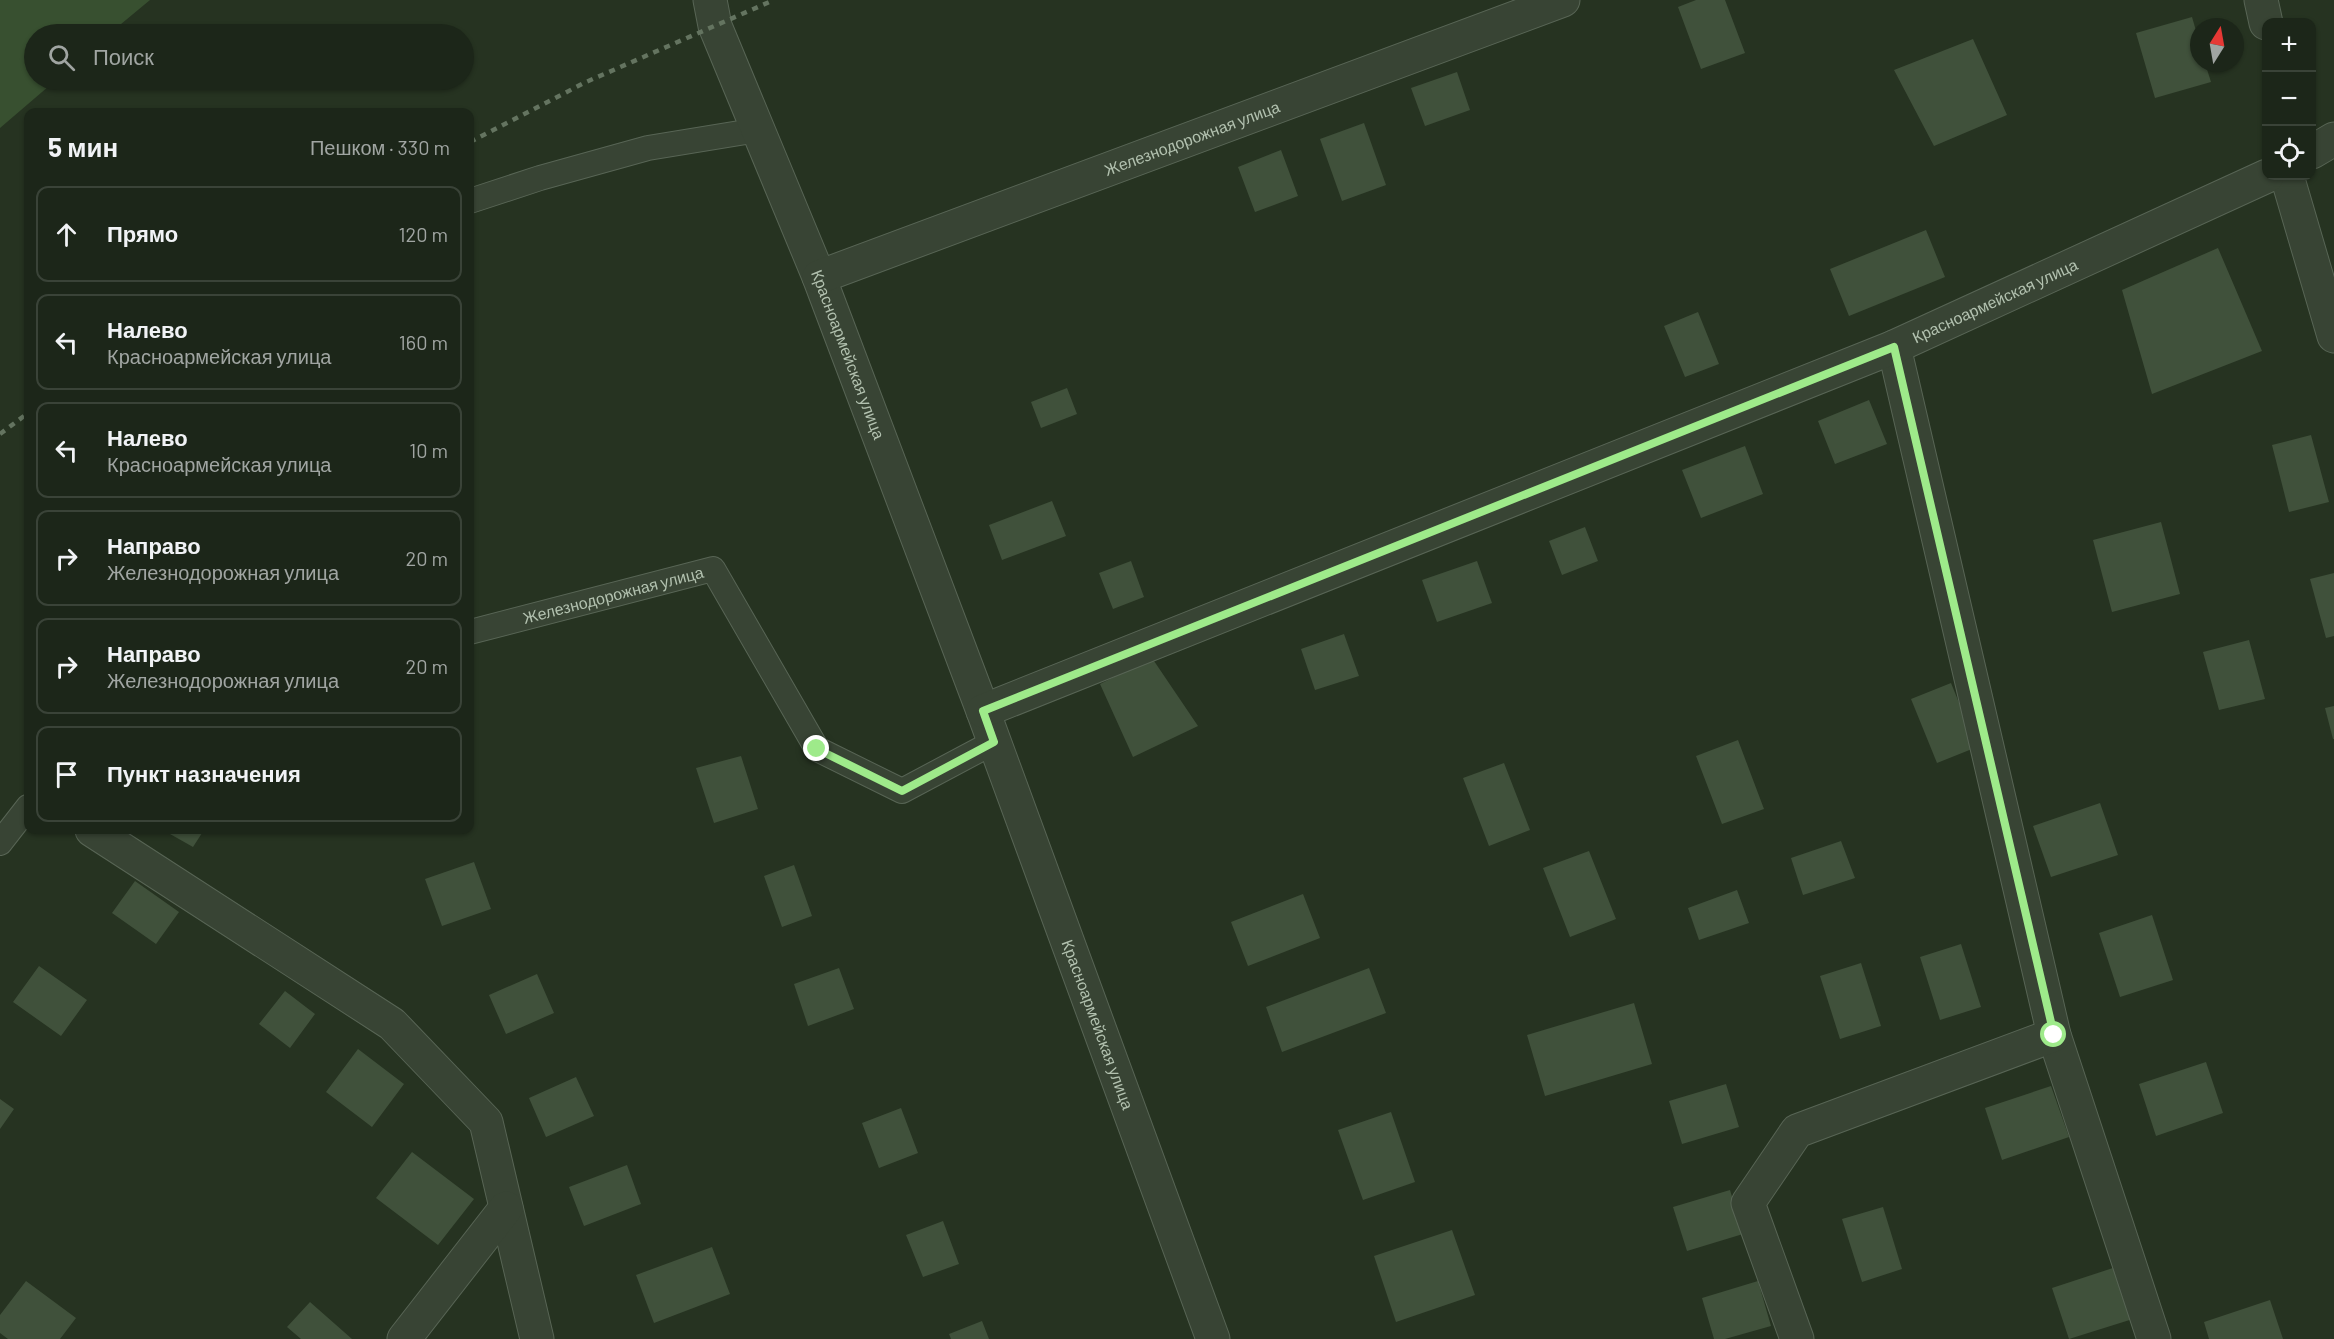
<!DOCTYPE html>
<html lang="ru">
<head>
<meta charset="utf-8">
<style>
	body { margin:0; font-family:Barlow,sans-serif; background:#293226; color:#f1f3f6 }
	.controls { position:absolute; right:18px; top:18px; display:grid; overflow:hidden; border-radius:12px; box-shadow:0 2px 4px #0004 }
	.controls button { width:54px; height:54px; display:grid; place-items:center; padding:0; border:0; border-bottom:2px solid #3a4338; background:#1c2619; color:#f1f3f6; font:30px sans-serif }
	.compass { position:absolute; left:2190px; top:18px; width:54px; height:54px; border-radius:50%; background:#1c2619; box-shadow:0 2px 4px #0004; rotate:11deg }
	.stop { position:absolute; width:18px; height:18px; margin:-14px; border:4px solid #9eea8a; border-radius:50%; background:#fff }
	.stop.end { background:#9eea8a; border-color:#fff; box-shadow:0 2px 6px #0008 }
	.list { margin:0; padding:0; list-style:none }
	h2 { display:flex; justify-content:space-between; align-items:center; height:78px; margin:0; padding:0 24px; font-size:26px }
	h2 small { font-size:20px; font-weight:400; color:#a0a5a2 }
	.list li { display:grid; grid-template-columns:39px 1fr auto; gap:18px; align-items:center; box-sizing:border-box; height:96px; margin:0 12px 12px; padding:0 12px; border:2px solid #3a4338; border-radius:12px }
	.list b { display:block; font-size:22px; white-space:nowrap }
	.list p { margin:0; font-size:20px; white-space:nowrap; color:#a0a5a2 }
	.list em { font-size:20px; font-style:normal; color:#a0a5a2 }
	.icon { flex:none; width:33px; height:33px; fill:none; stroke:currentColor; stroke-width:2; stroke-linecap:round; stroke-linejoin:round }
	.map { position:relative; flex:none; width:2334px; height:1339px; overflow:hidden }
	.search { position:absolute; background:#1c2619; box-shadow:0 2px 4px #0004; left:24px; top:24px; width:450px; height:66px; display:flex; align-items:center; gap:15px; box-sizing:border-box; padding:0 21px; border-radius:33px; color:#a0a5a2; font-size:22px }
	.panel { position:absolute; background:#1c2619; box-shadow:0 2px 4px #0004; left:24px; top:108px; width:450px; height:726px; border-radius:12px }
	.map>svg:first-child { display:block }
</style>
</head>
<body>
<div class="map">
<svg width="2334" height="1339" viewBox="0 0 2334 1339">
	<rect width="100%" height="100%" fill="#263321"/>
	<path fill="#385030" d="M0,0h150l-41,34h-75v46h22l-56,48z"/>
	<path fill="#40513b" d="M1696,0h29l20,53 -44,16 -23,-62z
		M2192,17l7,24v22h6l6,19 -56,16 -19,-65z
		M1973,39l34,76 -73,31 -40,-76z
		M1457,72l13,38 -45,16 -14,-38z
		M1364,123l22,62 -44,16 -22,-62z
		M1281,150l17,46 -43,16 -17,-45z
		M1926,230l19,47 -96,39 -19,-47z
		M2218,248l44,103 -110,43 -30,-104z
		M1698,312l21,52 -34,13 -21,-51z
		M1067,388l10,26 -36,14 -10,-26z
		M1869,400l18,44 -52,20 -17,-43z
		M2311,435l18,67 -40,10 -17,-67z
		M1745,446l18,48 -62,24 -19,-48z
		M1052,501l14,35 -64,24 -13,-35z
		M2161,522l19,72 -68,18 -19,-72z
		M1585,527l13,34 -36,14 -13,-34z
		M1131,561l13,36 -31,12 -14,-36z
		M1477,561l15,42 -55,19 -15,-42z
		M2334,573v63l-8,2 -16,-59z
		M1344,634l15,42 -44,14 -14,-41z
		M2249,640l16,59 -46,11 -16,-58z
		M1152,658l46,68 -65,31 -33,-73z
		M1951,683l26,64 -40,16 -26,-64z
		M2334,706v33h-1l-8,-31z
		M1738,740l26,69 -42,15 -26,-68z
		M741,756l17,53 -44,14 -18,-55z
		M1504,763l26,67 -41,16 -26,-68z
		M2100,803l18,52 -67,22 -18,-51z
		M163,830h41l-11,17z
		M1841,841l14,37 -52,17 -12,-37z
		M1589,851l27,68 -46,18 -27,-69z
		M474,862l17,47 -49,17 -17,-47z
		M794,865l18,51 -30,11 -18,-51z
		M135,881l44,31 -23,32 -44,-31z
		M1737,890l12,33 -50,17 -11,-32z
		M1303,894l17,44 -72,28 -17,-44z
		M2152,915l21,65 -53,17 -21,-64z
		M1961,944l20,63 -41,13 -20,-63z
		M1861,963l20,63 -41,13 -20,-63z
		M39,966l48,34 -26,36 -48,-34z
		M839,968l15,41 -46,17 -14,-42z
		M1369,968l17,45 -104,39 -16,-45z
		M537,974l17,39 -48,21 -17,-39z
		M285,991l30,23 -25,34 -31,-24z
		M1634,1003l18,61 -107,32 -18,-61z
		M358,1049l46,35 -32,43 -46,-35z
		M2206,1062l17,51 -67,23 -17,-52z
		M576,1077l18,39 -48,21 -17,-39z
		M1726,1084l13,43 -57,17 -13,-43z
		M2051,1086l18,51 -67,23 -17,-52z
		M0,1099l14,10 -14,20z
		M901,1108l17,45 -39,15 -17,-45z
		M1391,1112l24,70 -52,18 -25,-70z
		M412,1152l62,47 -36,46 -62,-47z
		M627,1165l14,39 -57,22 -15,-39z
		M1730,1190l13,44 -56,17 -14,-44z
		M1883,1207l19,62 -40,13 -20,-63z
		M943,1221l16,43 -36,13 -17,-42z
		M1452,1230l23,65 -79,27 -22,-66z
		M712,1247l18,47 -76,29 -18,-48z
		M2119,1266l17,52 -67,21 -17,-51z
		M26,1281l50,37 -16,21h-52l-8,-6v-18z
		M1758,1281l13,45 -46,13h-11l-12,-41z
		M2270,1300l13,39h-74l-5,-17z
		M310,1302l42,37h-51l-14,-12z
		M982,1321l7,18h-38l-2,-5z"/>
	<g fill="none" stroke-linecap="round" stroke-linejoin="round">
		<defs>
			<g id="lane">
				<path d="M470,201l70,-23 108,-30 110,-18"/>
				<path id="s1" d="M470,632l243,-63 104,180 85,42 92,-49"/>
				<path d="M0,843l28,-36"/>
			</g>
			<g id="street">
				<path id="s2" d="M710,0l5,26 104,251 164,434 230,628"/>
				<path d="M2261,0l5,23"/>
				<path d="M2312,152l22,-13"/>
				<path d="M2287,176l47,160"/>
				<path id="s3" d="M819,277l744,-277"/>
				<path d="M1894,347l160,688 100,304"/>
				<path id="s4" d="M983,711l911,-364 373,-171"/>
				<path d="M92,830l300,194 94,98 51,217"/>
				<path d="M404,1339l102,-131"/>
				<path d="M1797,1339l-49,-136 49,-72 257,-96"/>
			</g>
		</defs>
		<use href="#lane" stroke="#586555" stroke-width="26"/>
		<use href="#street" stroke="#586555" stroke-width="35"/>
		<use href="#lane" stroke="#384434" stroke-width="24"/>
		<use href="#street" stroke="#384434" stroke-width="33"/>
		<path stroke="#647460" stroke-width="4.5" stroke-dasharray="6 6" stroke-linecap="butt" d="M470,142l116,-60 188,-82
			M0,434l28,-21"/>
	</g>
	<g fill="none" stroke-linecap="round" stroke-linejoin="round">
		<path stroke="#9eea8a" stroke-width="8" d="M817,749l85,42 92,-49 -11,-31 911,-364 160,688"/>
	</g>
	<g text-anchor="middle" stroke-width="5" stroke-linejoin="round" paint-order="stroke">
		<g font-size="16" fill="#b2c1af" stroke="#1d281a">
			<text dy="6" stroke="none"><textPath href="#s3" startOffset="398">Железнодорожная улица</textPath></text>
			<text dy="6" stroke="none"><textPath href="#s4" startOffset="1092">Красноармейская улица</textPath></text>
			<text dy="6" stroke="none"><textPath href="#s2" startOffset="381">Красноармейская улица</textPath></text>
			<text dy="6" stroke="none"><textPath href="#s1" startOffset="148">Железнодорожная улица</textPath></text>
			<text dy="6" stroke="none"><textPath href="#s2" startOffset="1096">Красноармейская улица</textPath></text>
		</g>
	</g>
</svg>
<div class="controls">
<button>+</button>
<button>−</button>
<button><svg class="icon" aria-label="locate" viewBox="0 0 24 24"><circle cx="12" cy="12" r="6"/><path d="M12 2v4M12 18v4M2 12h4M18 12h4"/></svg></button>
</div>
<svg class="compass" viewBox="-18 -18 36 36"><path d="M0-13l5 13h-10z" fill="#e53935"/><path d="M0 13l5-13h-10z" fill="#a0a5a2"/></svg>
<div class="stop" style="left:2054px;top:1035px"></div>
<div class="stop end" style="left:817px;top:749px"></div>
<div class="search"><svg class="icon" aria-label="search" viewBox="0 0 24 24"><circle cx="10" cy="10" r="6"/><path d="M15 15l6 6"/></svg>Поиск</div>
<section class="panel">
<h2>5 мин<small>Пешком · 330 m</small></h2>
<ul class="list">
<li><svg class="icon" aria-label="ahead" viewBox="0 0 24 24"><path d="M12 20V5M6 11l6-6 6 6"/></svg><div><b>Прямо</b></div><em>120 m</em></li>
<li><svg class="icon" aria-label="left" viewBox="0 0 24 24"><path d="M17 20v-9H6M10 6l-5 5 5 5"/></svg><div><b>Налево</b><p>Красноармейская улица</p></div><em>160 m</em></li>
<li><svg class="icon" aria-label="left" viewBox="0 0 24 24"><path d="M17 20v-9H6M10 6l-5 5 5 5"/></svg><div><b>Налево</b><p>Красноармейская улица</p></div><em>10 m</em></li>
<li><svg class="icon" aria-label="right" viewBox="0 0 24 24"><path d="M7 20v-9h11M14 6l5 5-5 5"/></svg><div><b>Направо</b><p>Железнодорожная улица</p></div><em>20 m</em></li>
<li><svg class="icon" aria-label="right" viewBox="0 0 24 24"><path d="M7 20v-9h11M14 6l5 5-5 5"/></svg><div><b>Направо</b><p>Железнодорожная улица</p></div><em>20 m</em></li>
<li><svg class="icon" aria-label="arrive" viewBox="0 0 24 24"><path d="M6 21V4h12l-3 4 3 4H6"/></svg><div><b>Пункт назначения</b></div></li>
</ul>
</section>
</div>
</body>
</html>
